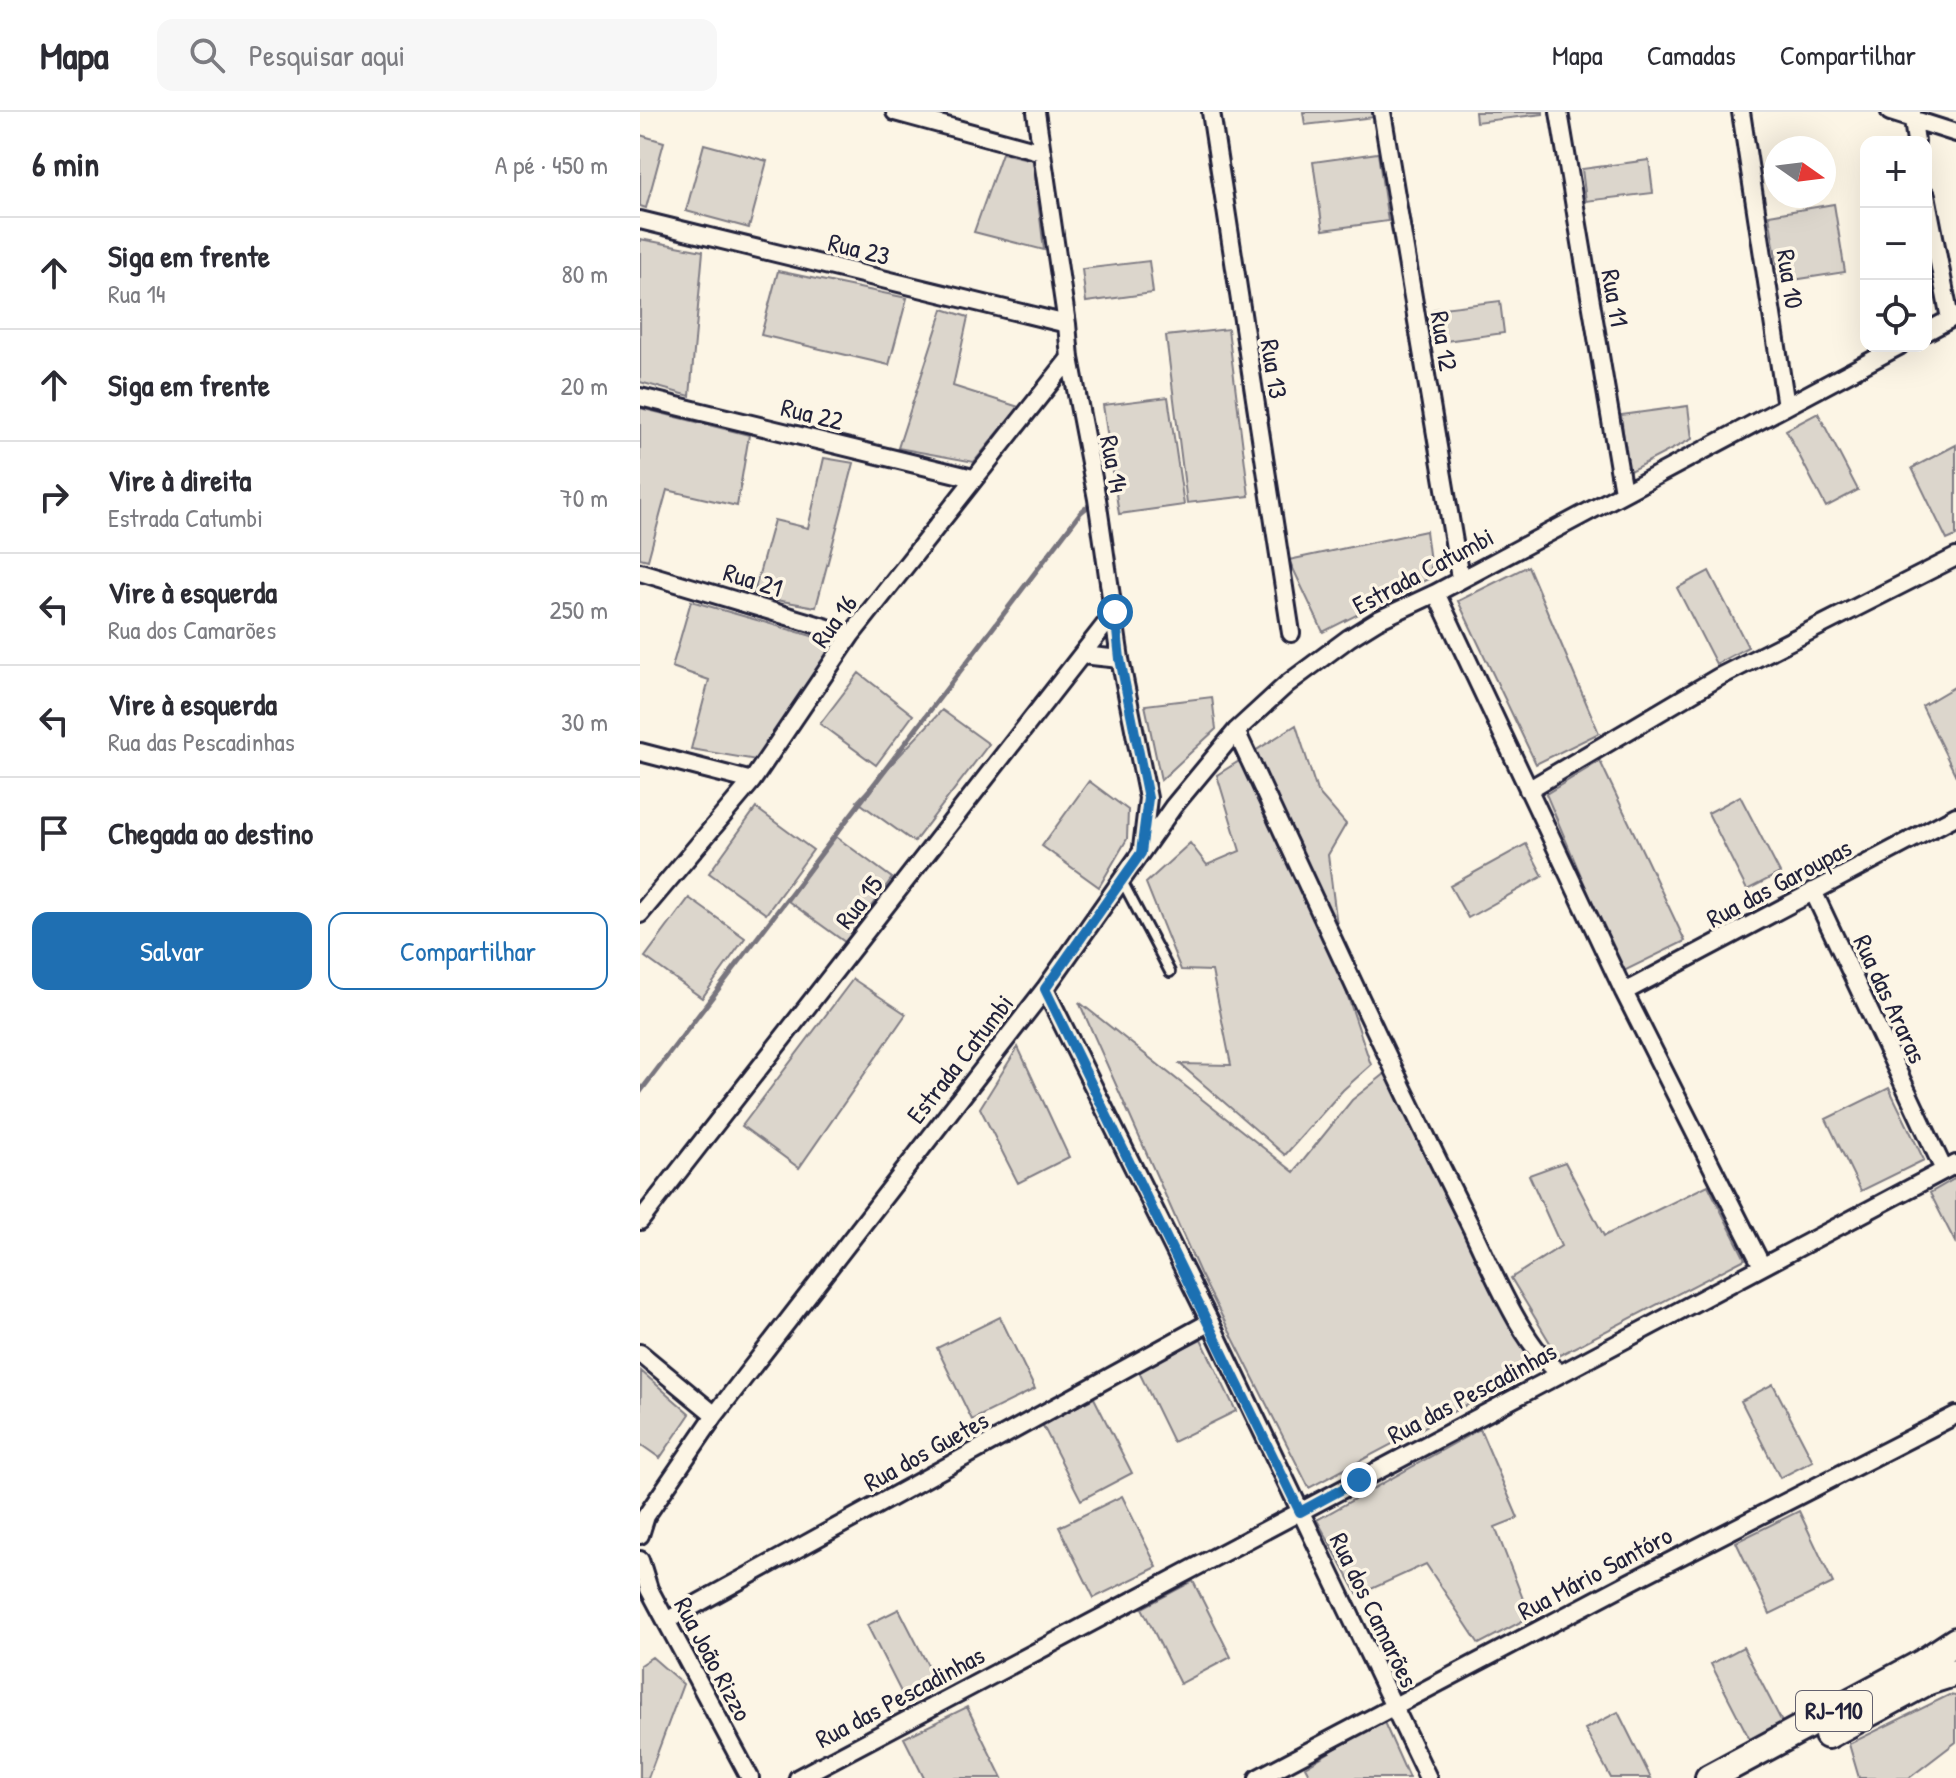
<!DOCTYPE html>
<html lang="pt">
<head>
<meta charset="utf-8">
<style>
	body { margin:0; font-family:"Patrick Hand",sans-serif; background:#f7f7f7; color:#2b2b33 }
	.controls { position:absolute; right:24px; top:24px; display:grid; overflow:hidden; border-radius:16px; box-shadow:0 8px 32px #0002 }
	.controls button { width:72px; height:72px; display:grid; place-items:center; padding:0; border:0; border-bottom:2px solid #e1e1e2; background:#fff; color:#2b2b33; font:40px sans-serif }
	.compass { position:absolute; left:1124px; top:24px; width:72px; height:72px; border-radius:50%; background:#fff; box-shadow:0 8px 32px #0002; rotate:104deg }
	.stop { position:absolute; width:24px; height:24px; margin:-18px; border:6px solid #1f6fb2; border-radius:50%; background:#fff }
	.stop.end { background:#1f6fb2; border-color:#fff; box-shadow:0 2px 8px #0008 }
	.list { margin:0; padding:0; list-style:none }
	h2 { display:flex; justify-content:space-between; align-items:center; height:104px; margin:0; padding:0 32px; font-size:34px }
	h2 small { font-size:26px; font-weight:400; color:#7c7c81 }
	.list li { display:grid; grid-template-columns:52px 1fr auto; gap:24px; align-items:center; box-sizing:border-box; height:112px; padding:0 32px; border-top:2px solid #e1e1e2 }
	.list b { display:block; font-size:30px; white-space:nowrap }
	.list p { margin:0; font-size:26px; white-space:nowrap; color:#7c7c81 }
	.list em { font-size:26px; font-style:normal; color:#7c7c81 }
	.actions { display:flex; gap:16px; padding:24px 32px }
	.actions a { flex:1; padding:18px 0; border:2px solid #1f6fb2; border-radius:16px; text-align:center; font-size:28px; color:#1f6fb2 }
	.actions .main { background:#1f6fb2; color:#fff }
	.icon { flex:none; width:44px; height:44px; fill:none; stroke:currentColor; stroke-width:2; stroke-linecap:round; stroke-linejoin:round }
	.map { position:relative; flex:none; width:1316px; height:1666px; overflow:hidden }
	header { display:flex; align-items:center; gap:48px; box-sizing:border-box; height:112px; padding:0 40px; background:#fff; border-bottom:2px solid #e1e1e2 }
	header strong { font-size:38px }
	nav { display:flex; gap:44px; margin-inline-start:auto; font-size:28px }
	.search { width:560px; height:72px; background:#f7f7f7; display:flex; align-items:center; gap:20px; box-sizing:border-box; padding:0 28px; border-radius:16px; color:#7c7c81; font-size:30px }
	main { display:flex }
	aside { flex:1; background:#fff }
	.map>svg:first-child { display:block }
</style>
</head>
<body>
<header>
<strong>Mapa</strong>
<div class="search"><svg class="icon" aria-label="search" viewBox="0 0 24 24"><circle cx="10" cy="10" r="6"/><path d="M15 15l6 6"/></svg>Pesquisar aqui</div>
<nav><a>Mapa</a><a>Camadas</a><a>Compartilhar</a></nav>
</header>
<main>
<aside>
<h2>6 min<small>A pé · 450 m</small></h2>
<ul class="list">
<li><svg class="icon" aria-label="ahead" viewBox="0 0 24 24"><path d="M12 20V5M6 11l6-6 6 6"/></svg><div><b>Siga em frente</b><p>Rua 14</p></div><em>80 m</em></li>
<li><svg class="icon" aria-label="ahead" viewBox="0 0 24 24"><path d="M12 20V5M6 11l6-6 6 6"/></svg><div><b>Siga em frente</b></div><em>20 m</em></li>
<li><svg class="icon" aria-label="right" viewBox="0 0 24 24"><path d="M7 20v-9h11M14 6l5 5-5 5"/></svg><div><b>Vire à direita</b><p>Estrada Catumbi</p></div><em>70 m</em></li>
<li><svg class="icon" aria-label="left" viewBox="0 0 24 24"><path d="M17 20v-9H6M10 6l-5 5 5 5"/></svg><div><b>Vire à esquerda</b><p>Rua dos Camarões</p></div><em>250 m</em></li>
<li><svg class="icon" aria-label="left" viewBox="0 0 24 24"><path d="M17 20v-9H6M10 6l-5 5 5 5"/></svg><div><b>Vire à esquerda</b><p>Rua das Pescadinhas</p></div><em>30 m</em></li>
<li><svg class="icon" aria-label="arrive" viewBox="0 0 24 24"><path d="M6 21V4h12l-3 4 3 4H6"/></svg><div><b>Chegada ao destino</b></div></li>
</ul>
<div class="actions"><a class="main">Salvar</a><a>Compartilhar</a></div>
</aside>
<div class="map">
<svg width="1316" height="1666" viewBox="0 0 1316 1666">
	<rect width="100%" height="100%" fill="#fcf5e5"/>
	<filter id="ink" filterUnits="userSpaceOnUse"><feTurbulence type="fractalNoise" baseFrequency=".0125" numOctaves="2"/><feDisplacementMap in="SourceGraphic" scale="16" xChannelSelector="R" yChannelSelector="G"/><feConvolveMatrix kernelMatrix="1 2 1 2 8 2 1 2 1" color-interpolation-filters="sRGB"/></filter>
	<g filter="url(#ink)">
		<path fill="#dcd6cc" stroke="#7f7c84" stroke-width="2" d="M663,0h70l2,5 -70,8z
			M835,0h68v2l-67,8z
			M0,23l24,7 -18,66 -6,-2z
			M64,32l63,17 -18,67 -63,-17z
			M362,41l31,7 11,90 -70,-18z
			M738,41l10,68 -65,9 -10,-68z
			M1009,48l4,33 -67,8 -4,-32z
			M1194,92l11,68 -65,10 -11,-67z
			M0,127l63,12 -13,145 -50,-14z
			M509,149l4,32 -67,9 -4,-33z
			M138,159l129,27 -18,67 -128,-30z
			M860,189l4,32 -66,9 -4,-33z
			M303,197l25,8 -15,69 66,21 -45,55 -76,-14z
			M588,217l21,167 -62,7 -21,-167z
			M528,285l16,108 -65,9 -16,-109z
			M1048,294l4,33 -64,33 -7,-57z
			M0,296l109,27 -12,71 -70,-16 -19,70 -8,-2z
			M1178,301l40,77 -32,17 -40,-77z
			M1316,333v91l-9,4 -35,-72z
			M184,346l30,5 -38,144 -63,-11 21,-76 34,8z
			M786,419l6,46 -109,55 -34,-72z
			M888,454l71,167 -63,31 -78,-163z
			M1069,459l39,76 -32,17 -39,-76z
			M51,489l145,42 -80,117 -65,-11 18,-69 -37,-13z
			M219,561l54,42 -37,50 -56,-41z
			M1316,574v90l-34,-70z
			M572,585l4,32 -55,51 -16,-75z
			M302,598l47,34 -75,98 -57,-41z
			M656,613l21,66 29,33 -18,31 17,133 26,77 -28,25 -58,65 -105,-91 51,1 -19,-94 -31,-1 -35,-87 44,-40 17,22 33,-14 -23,-76z
			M960,649l85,180 -63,31 -76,-178z
			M449,669l39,29 -1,29 -28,48 -57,-41z
			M1100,684l40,77 -33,17 -39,-77z
			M116,696l57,42 -47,64 -57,-41z
			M195,724l57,42 -47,64 -57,-41z
			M886,732l17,32 -75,42 -18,-32z
			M49,786l56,40 -43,60 -57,-41z
			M213,867l53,35 -107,154 -57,-42z
			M439,890l215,170 58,-72 34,-27 154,293 -231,122 -109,-215z
			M378,935l51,110 -51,26 -38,-75z
			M1249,976l35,72 -63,31 -35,-72z
			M925,1050l39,74 104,-51 37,74 -187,97 -47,-78 50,-32 -32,-71z
			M1316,1066v66l-26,-51z
			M360,1205l35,72 -63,31 -35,-72z
			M561,1227l35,72 -63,31 -35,-72z
			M1,1259l49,43 -30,44 -20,-14z
			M1133,1272l40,77 -33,17 -39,-77z
			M454,1286l38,75 -51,27 -39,-76z
			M840,1317l38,89 -23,9 35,90 -51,27 -53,-80 -68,31 -41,-75z
			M482,1384l35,71 -63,31 -35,-71z
			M1159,1399l34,72 -63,31 -34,-72z
			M553,1469l38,76 -51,27 -38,-76z
			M259,1497l39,76 -32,17 -39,-77z
			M1103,1535l40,77 -33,16 -39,-76z
			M12,1545l31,27 -35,94h-8v-113z
			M1309,1583l7,1v46l-47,36h-50l-10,-34z
			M327,1595l35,71h-78l-20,-40z
			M978,1600l33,66h-40l-26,-49z
			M743,1608l26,58h-98l-6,-11z"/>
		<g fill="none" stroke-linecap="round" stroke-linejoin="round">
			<path stroke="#78757e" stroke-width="5" d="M0,980l441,-580 11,-9"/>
			<defs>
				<path id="lane" d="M482,769l48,91"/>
				<path id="street" d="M255,0l147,40
					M396,0l31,212 3,34 27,141 23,160 28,139 -6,50
					M571,0l80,521
					M742,0l78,466
					M919,0l64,380
					M1101,0l45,294
					M1250,0l66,21
					M1272,0l4,30
					M1286,83l24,124
					M0,108l427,104
					M1286,220l30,-16
					M0,285l333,81
					M0,460l211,63
					M796,481l188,399 138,274
					M442,543l38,4
					M596,619c77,165 152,331 234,494 19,38 55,128 91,148
					M0,640l112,29
					M888,678l191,-113 237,-120
					M1173,779l131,279
					M0,802l112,-133 99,-146 219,-277
					M405,877l165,333 218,456
					M984,880l332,-176
					M0,1109l475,-609
					M0,1241l75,62
					M0,1423l6,-19 69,-101 330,-426 128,-182 63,-76 51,-47 62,-46 29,-18 58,-27 463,-247
					M0,1448l9,29 101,189
					M26,1509l544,-299
					M158,1666l1158,-614
					M618,1666l372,-196 326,-167"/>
				<path id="primary" d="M1188,1623l100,-54 28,-9
					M1069,1666l212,-114 35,-23"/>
			</defs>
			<use href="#lane" stroke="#22223b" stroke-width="14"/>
			<use href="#street" stroke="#22223b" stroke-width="22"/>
			<use href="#primary" stroke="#22223b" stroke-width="32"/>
			<use href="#lane" stroke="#fcf5e5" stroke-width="8"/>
			<use href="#street" stroke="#fcf5e5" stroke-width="16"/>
			<use href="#primary" stroke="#fcf5e5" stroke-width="26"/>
		</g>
	</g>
	<g fill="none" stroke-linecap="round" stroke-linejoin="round" filter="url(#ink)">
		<path stroke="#1f6fb2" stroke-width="10" d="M475,500l5,47 28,139 -7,55 -96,136 255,523 59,-32"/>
	</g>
	<g text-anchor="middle" stroke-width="7" stroke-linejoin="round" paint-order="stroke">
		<rect fill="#fcf5e5" stroke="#63616e" stroke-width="2" x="1156" y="1579" width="76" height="40" rx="6"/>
		<g font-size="24" font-weight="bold" fill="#22223b">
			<text x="1194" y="1607">RJ-110</text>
		</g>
		<g font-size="26" fill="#22223b" stroke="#fcf5e5">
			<text transform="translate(219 137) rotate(14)" y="9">Rua 23</text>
			<text transform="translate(1150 167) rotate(81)" y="9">Rua 10</text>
			<text transform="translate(975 186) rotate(80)" y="9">Rua 11</text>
			<text transform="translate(804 229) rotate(81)" y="9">Rua 12</text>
			<text transform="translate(634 257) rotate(81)" y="9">Rua 13</text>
			<text transform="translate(172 302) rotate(14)" y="9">Rua 22</text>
			<text transform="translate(474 352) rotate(79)" y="9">Rua 14</text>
			<text transform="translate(783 459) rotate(-28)" y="9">Estrada Catumbi</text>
			<text transform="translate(113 468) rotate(17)" y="9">Rua 21</text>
			<text transform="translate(194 509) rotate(-54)" y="9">Rua 16</text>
			<text transform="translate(1139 771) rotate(-28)" y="9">Rua das Garoupas</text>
			<text transform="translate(219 790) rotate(-52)" y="9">Rua 15</text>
			<text transform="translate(1250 887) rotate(65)" y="9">Rua das Araras</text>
			<text transform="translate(320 947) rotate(-52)" y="9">Estrada Catumbi</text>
			<text transform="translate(832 1281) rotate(-28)" y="9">Rua das Pescadinhas</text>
			<text transform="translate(286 1339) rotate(-29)" y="9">Rua dos Guetes</text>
			<text transform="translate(955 1461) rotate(-28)" y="9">Rua Mário Santóro</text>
			<text transform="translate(734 1498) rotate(64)" y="9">Rua dos Camarões</text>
			<text transform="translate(73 1547) rotate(62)" y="9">Rua João Rizzo</text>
			<text transform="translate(260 1585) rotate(-28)" y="9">Rua das Pescadinhas</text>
		</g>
	</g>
</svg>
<div class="controls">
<button>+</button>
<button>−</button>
<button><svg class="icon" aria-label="locate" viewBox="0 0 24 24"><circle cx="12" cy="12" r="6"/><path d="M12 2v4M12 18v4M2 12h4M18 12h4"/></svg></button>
</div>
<svg class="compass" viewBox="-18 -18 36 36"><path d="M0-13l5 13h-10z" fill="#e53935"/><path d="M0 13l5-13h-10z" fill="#7c7c81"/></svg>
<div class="stop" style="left:475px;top:500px"></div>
<div class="stop end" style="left:719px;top:1368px"></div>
</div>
</main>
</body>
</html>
